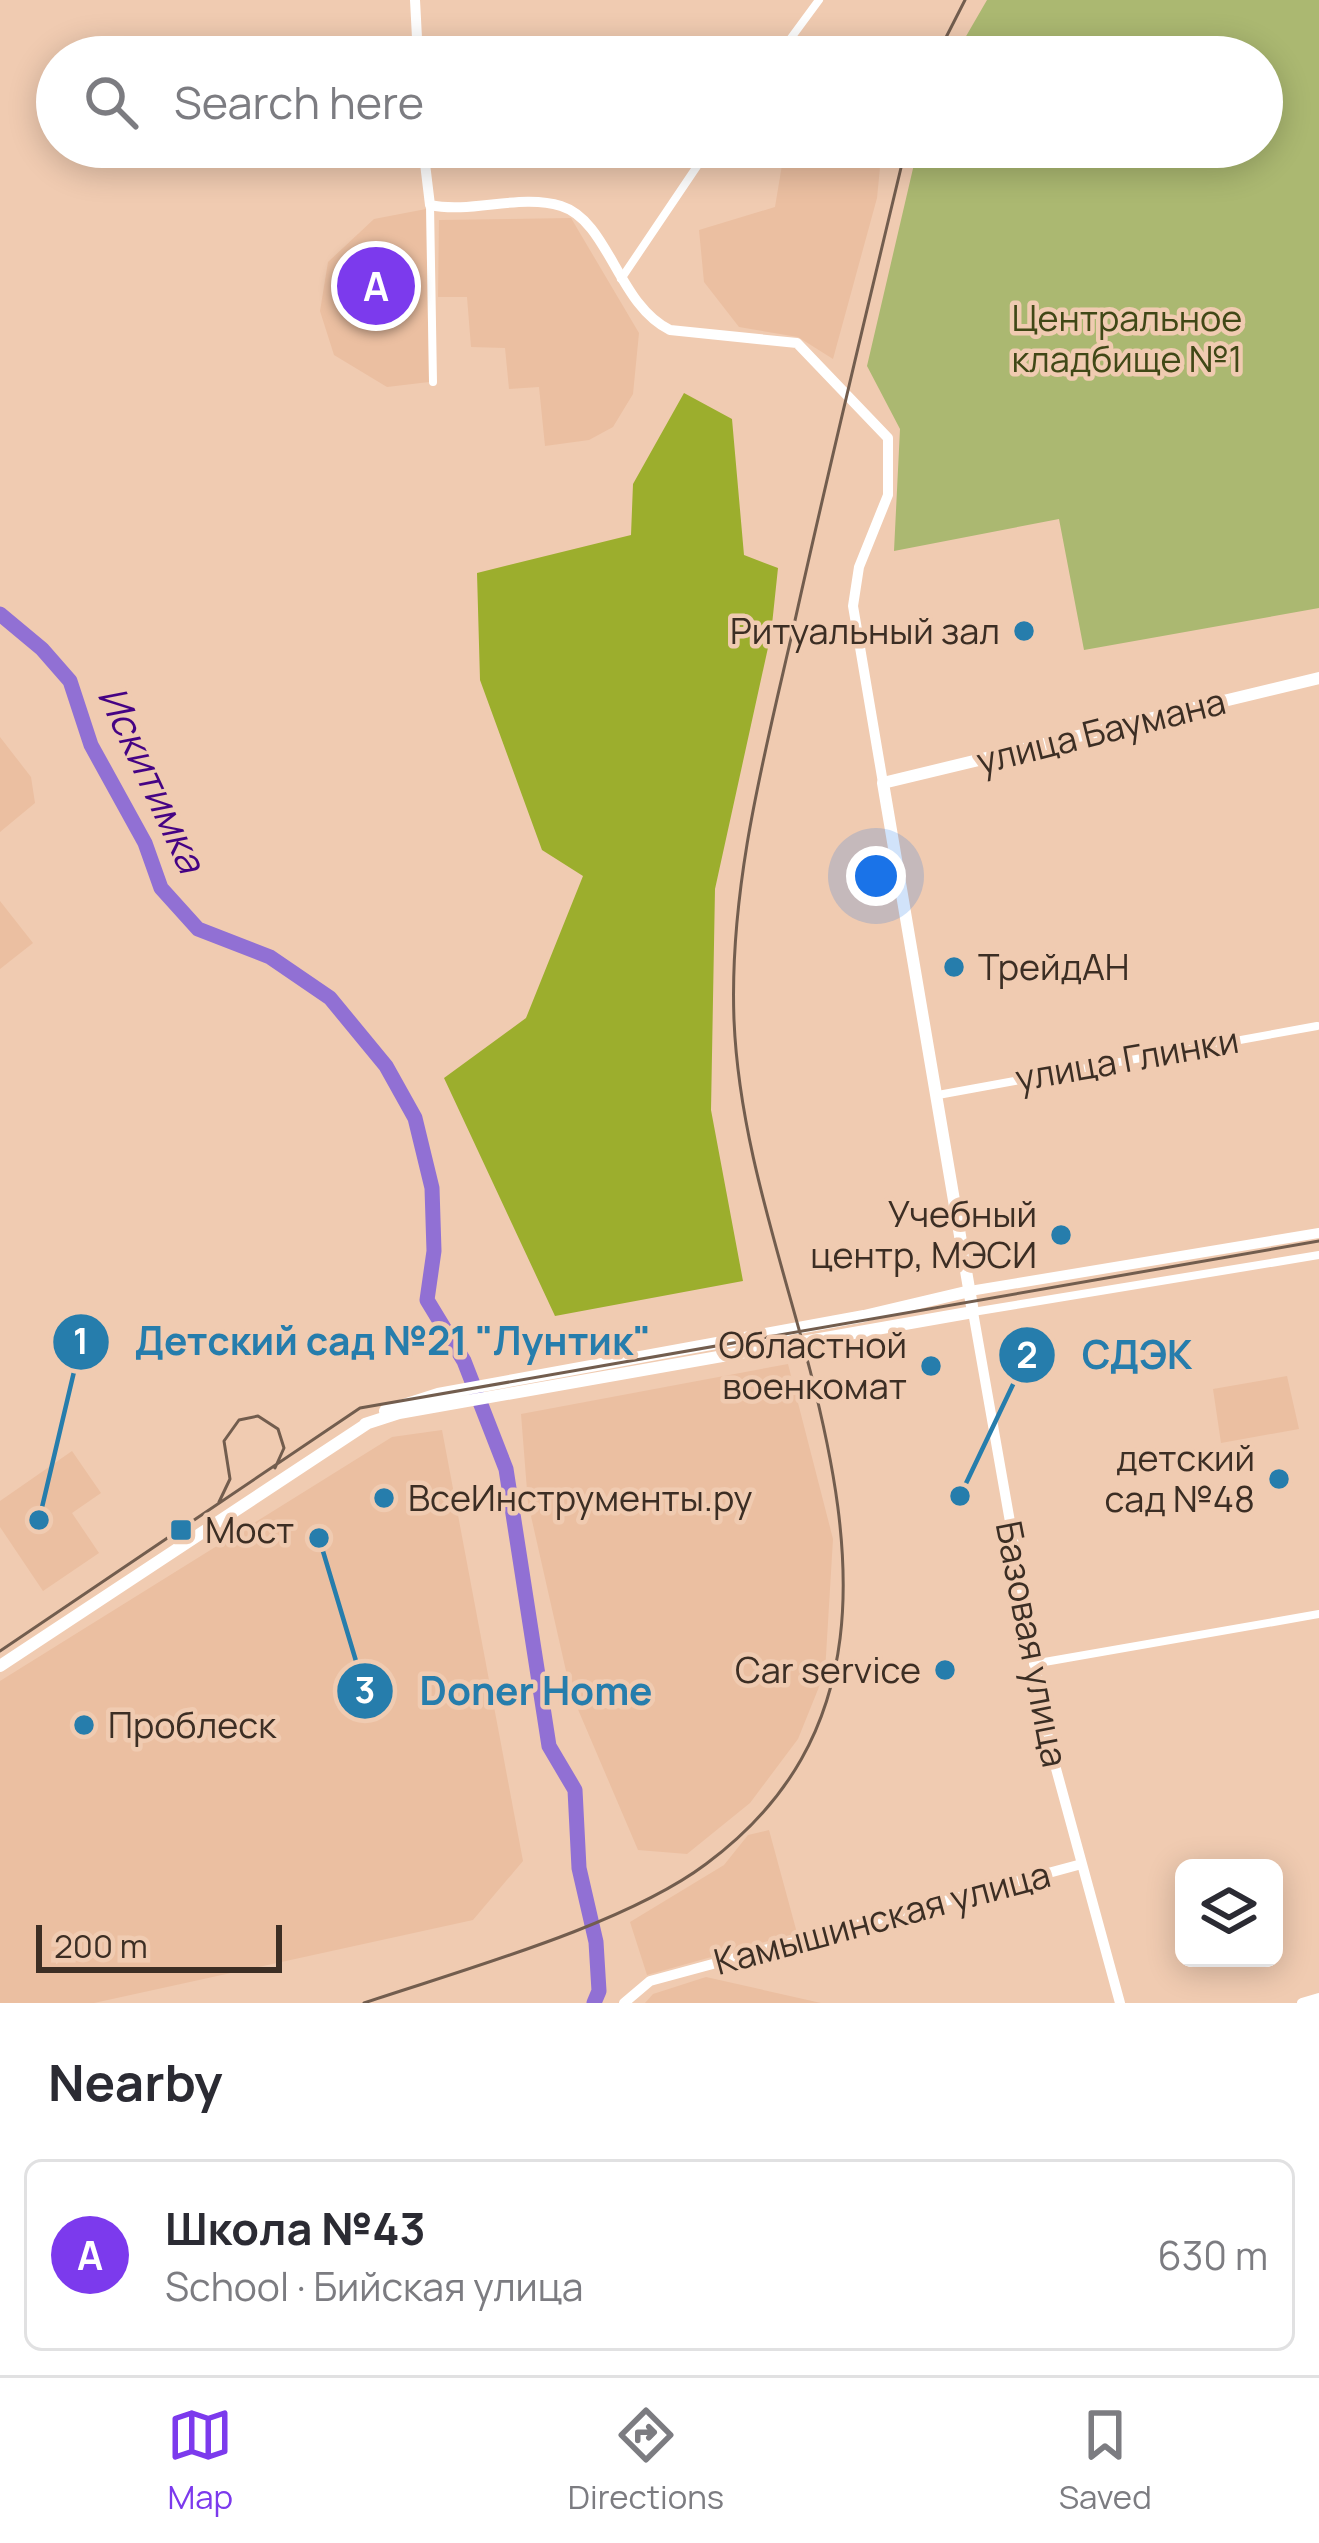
<!DOCTYPE html>
<html lang="en">
<head>
<meta charset="utf-8">
<style>
	body { margin:0; font-family:Manrope,sans-serif; background:#f7f7f7; color:#2b2b33 }
	.controls { position:absolute; right:36px; bottom:36px; display:grid; overflow:hidden; border-radius:18px; box-shadow:0 6px 30px #0003 }
	.controls button { width:108px; height:108px; display:grid; place-items:center; padding:0; border:0; border-bottom:3px solid #e1e1e2; background:#fff; color:#2b2b33; font:60px sans-serif }
	.scale { position:absolute; left:36px; bottom:30px; width:246px; box-sizing:border-box; padding-left:12px; border:6px solid #3c2e24; border-top:0; font-size:33px; line-height:42px; white-space:nowrap; color:#3c2e24; -webkit-text-stroke:9px #f0cbb1; paint-order:stroke }
	.you { position:absolute; left:876px; top:876px; width:42px; height:42px; margin:-30px; border:9px solid #fff; border-radius:50%; background:#1a73e8; box-shadow:0 0 0 18px #1a73e833 }
	.badge { display:grid; place-items:center; width:78px; height:78px; border-radius:50%; background:#7c3aed; color:#fff; font-size:39px; font-weight:700 }
	.pin { position:absolute; translate:-50% -50%; border:6px solid #fff; box-shadow:0 3px 12px #0006 }
	.list { margin:0; padding:0; list-style:none }
	h2 { display:flex; justify-content:space-between; align-items:center; height:156px; margin:0; padding:0 48px; font-size:51px }
	h2 small { font-size:39px; font-weight:400; color:#7c7c81 }
	.list li { display:grid; grid-template-columns:78px 1fr auto; gap:36px; align-items:center; box-sizing:border-box; height:192px; margin:0 24px 24px; padding:0 24px; border:3px solid #e1e1e2; border-radius:18px }
	.list b { display:block; font-size:45px; white-space:nowrap }
	.list p { margin:0; font-size:39px; white-space:nowrap; color:#7c7c81 }
	.list em { font-size:39px; font-style:normal; color:#7c7c81 }
	.icon { flex:none; width:66px; height:66px; fill:none; stroke:currentColor; stroke-width:2; stroke-linecap:round; stroke-linejoin:round }
	.map { position:relative; flex:none; width:1319px; height:2003px; overflow:hidden }
	.search { position:absolute; background:#fff; box-shadow:0 6px 30px #0003; left:36px; right:36px; top:36px; height:132px; display:flex; align-items:center; gap:30px; box-sizing:border-box; padding:0 42px; border-radius:66px; color:#7c7c81; font-size:45px }
	.sheet { height:372px; background:#fff }
	nav { display:flex; justify-content:space-around; align-items:center; box-sizing:border-box; height:168px; border-top:3px solid #e1e1e2; background:#fff; font-size:33px; color:#7c7c81 }
	nav a { display:grid; justify-items:center; gap:6px }
	nav .on { color:#7c3aed }
	.map>svg:first-child { display:block }
</style>
</head>
<body>
<div class="map">
<svg width="1319" height="2003" viewBox="0 0 1319 2003">
	<rect width="100%" height="100%" fill="#f0cbb1"/>
	<path fill="#ebbfa1" d="M785,147h97l-5,51 -44,161 -35,-22 -59,-10 -35,-45 -5,-52 76,-23z
		M426,209l3,173 -42,5 -53,-32 -14,-44 8,-49 46,-43z
		M571,218l68,115 -6,61 -20,33 -24,13 -44,6 -6,-59 -30,2 -4,-41 -34,-1 -4,-50h-29l1,-77z
		M0,737l31,40 4,26 -35,29z
		M0,901l33,42 -33,26z
		M788,1364l45,175 -8,133 -27,67 -48,64 -63,51 -49,-4 -67,-157 -43,-190 -7,-89z
		M1287,1376l12,53 -78,14 -8,-54z
		M442,1430l81,431 -50,59 -379,83h-94v-322l392,-244z
		M72,1451l29,42 -29,20 27,40 -56,38 -43,-64v-26z
		M769,1830l28,103 -150,42 -17,-53 94,-57 24,-30z
		M706,1977l115,26h-176l8,-9z"/>
	<path fill="#abb871" d="M987,0h332v608l-235,42 -25,-131 -165,32 6,-122 -33,-63 51,-219h344v-90h-308z"/>
	<path fill="#9cae2d" d="M684,393l48,26 12,136 34,13 -7,66 -56,255 -4,221 32,171 -188,35 -111,-238 82,-60 57,-142 -41,-26 -62,-170 -3,-107 154,-38 2,-51z"/>
	<g fill="none" stroke-linecap="round" stroke-linejoin="round">
		<path stroke="#9170d4" stroke-width="15" d="M0,614l42,35 28,32 21,64 54,98 16,45 37,41 72,28 60,41 56,68 29,52 17,70 2,63 -7,49 37,61 42,108 43,277 26,44 4,78 17,74 3,49 -5,12"/>
		<path stroke="#fff" stroke-width="8" d="M777,57l42,-57
			M430,205l3,177
			M621,279l89,-132
			M938,1095l379,-69
			M973,1312l346,-57
			M1033,1664l286,-50"/>
		<path stroke="#fff" stroke-width="10" d="M415,0l3,57
			M423,147l7,58c42,9 91,-12 131,1 48,15 57,99 109,124l127,13 91,95v57l-29,72 -6,39 30,177
			M970,1291l349,-58
			M973,1312l76,431 71,260
			M624,2003l26,-22 428,-116
			M1302,2003l17,-5"/>
		<path stroke="#fff" stroke-width="12" d="M385,1411l53,-17 426,-78 106,-25
			M365,1424l34,-11 574,-101 -90,-529 436,-105
			M0,1666l368,-243"/>
		<path stroke="#725d4e" stroke-width="3" d="M219,1502l11,-23 -6,-38 15,-21 19,-4 20,13 6,19 -9,20
			M0,1651l360,-243 959,-167"/>
		<path stroke="#725d4e" stroke-width="3" d="M936,57l29,-57
			M364,2003c98,-33 261,-78 342,-139 172,-127 151,-311 104,-494 -30,-115 -71,-230 -76,-350 -5,-130 29,-260 58,-386 36,-163 75,-325 114,-487"/>
	</g>
	<g fill="#267dac" stroke="#f0cbb1" stroke-width="4.5">
		<circle cx="1024" cy="631" r="12"/>
		<circle cx="954" cy="967" r="12"/>
		<circle cx="1061" cy="1235" r="12"/>
		<circle cx="931" cy="1366" r="12"/>
		<circle cx="1279" cy="1479" r="12"/>
		<circle cx="384" cy="1498" r="12"/>
		<rect x="169" y="1518" width="24" height="24" rx="6"/>
		<circle cx="945" cy="1670" r="12"/>
		<circle cx="84" cy="1725" r="12"/>
	</g>
	<g text-anchor="middle" stroke-width="9" stroke-linejoin="round" paint-order="stroke">
		<g font-size="36" fill="#404816" stroke="#f0cbb1">
			<text x="1127" y="331">Центральное<tspan x="1127" dy="41">кладбище №1</tspan></text>
		</g>
		<g font-size="36" fill="#3c2e24" stroke="#f0cbb1" text-anchor="end">
			<text x="1000" y="644">Ритуальный зал</text>
			<text x="978" y="980" text-anchor="start">ТрейдАН</text>
			<text x="1037" y="1227">Учебный<tspan x="1037" dy="41">центр, МЭСИ</tspan></text>
			<text x="907" y="1358">Областной<tspan x="907" dy="41">военкомат</tspan></text>
			<text x="1255" y="1471">детский<tspan x="1255" dy="41">сад №48</tspan></text>
			<text x="408" y="1511" text-anchor="start">ВсеИнструменты.ру</text>
			<text x="205" y="1543" text-anchor="start">Мост</text>
			<text x="921" y="1683">Car service</text>
			<text x="108" y="1738" text-anchor="start">Проблеск</text>
		</g>
		<g font-size="36" fill="#3c2e24" stroke="#f0cbb1">
			<text transform="translate(1101 731) rotate(-14)" y="13">улица Баумана</text>
			<text transform="translate(1127 1059) rotate(-10)" y="13">улица Глинки</text>
			<text transform="translate(1032 1644) rotate(79)" y="13">Базовая улица</text>
			<text transform="translate(882 1918) rotate(-15)" y="13">Камышинская улица</text>
		</g>
		<g font-size="39" font-style="italic" fill="#450384" stroke="#f0cbb1">
			<text transform="translate(152 779) rotate(65)" y="14">Искитимка</text>
		</g>
	</g>
	<path fill="none" stroke="#267dac" stroke-width="4.5" d="M39 1520L81 1342M960 1496L1027 1355M319 1538L365 1691"/>
	<g fill="#267dac" stroke="#f0cbb1" stroke-width="4.5">
		<circle cx="39" cy="1520" r="12"/>
		<circle cx="960" cy="1496" r="12"/>
		<circle cx="319" cy="1538" r="12"/>
		<circle cx="81" cy="1342" r="30"/>
		<circle cx="1027" cy="1355" r="30"/>
		<circle cx="365" cy="1691" r="30"/>
	</g>
	<g font-size="36" text-anchor="middle" font-weight="bold" fill="#fff">
		<text x="81" y="1354">1</text>
		<text x="1027" y="1368">2</text>
		<text x="365" y="1703">3</text>
	</g>
	<g font-size="39" text-anchor="middle" font-weight="bold" fill="#267dac" stroke="#f0cbb1" stroke-width="9" stroke-linejoin="round" paint-order="stroke">
		<text x="393" y="1355">Детский сад №21 "Лунтик"</text>
		<text x="1137" y="1369">СДЭК</text>
		<text x="536" y="1705">Doner Home</text>
	</g>
</svg>
<div class="controls">
<button><svg class="icon" aria-label="layers" viewBox="0 0 24 24"><path d="M12 4l9 5-9 5-9-5zM3 14l9 5 9-5"/></svg></button>
</div>
<div class="scale">200 m</div>
<div class="you"></div>
<div class="pin badge" style="left:376px;top:286px">A</div>
<div class="search"><svg class="icon" aria-label="search" viewBox="0 0 24 24"><circle cx="10" cy="10" r="6"/><path d="M15 15l6 6"/></svg>Search here</div>
</div>
<section class="sheet">
<h2>Nearby<small></small></h2>
<ul class="list">
<li><span class="badge">A</span><div><b>Школа №43</b><p>School · Бийская улица</p></div><em>630 m</em></li>
</ul>
</section>
<nav>
<a class="on"><svg class="icon" aria-label="map" viewBox="0 0 24 24"><path d="M3 6l6-2 6 2 6-2v14l-6 2-6-2-6 2zM9 4v14M15 6v14"/></svg>Map</a>
<a><svg class="icon" aria-label="directions" viewBox="0 0 24 24"><path d="M12 3l9 9-9 9-9-9zM9 14v-3h6M13 9l2 2-2 2"/></svg>Directions</a>
<a><svg class="icon" aria-label="saved" viewBox="0 0 24 24"><path d="M7 4h10v16l-5-4-5 4z"/></svg>Saved</a>
</nav>
</body>
</html>
